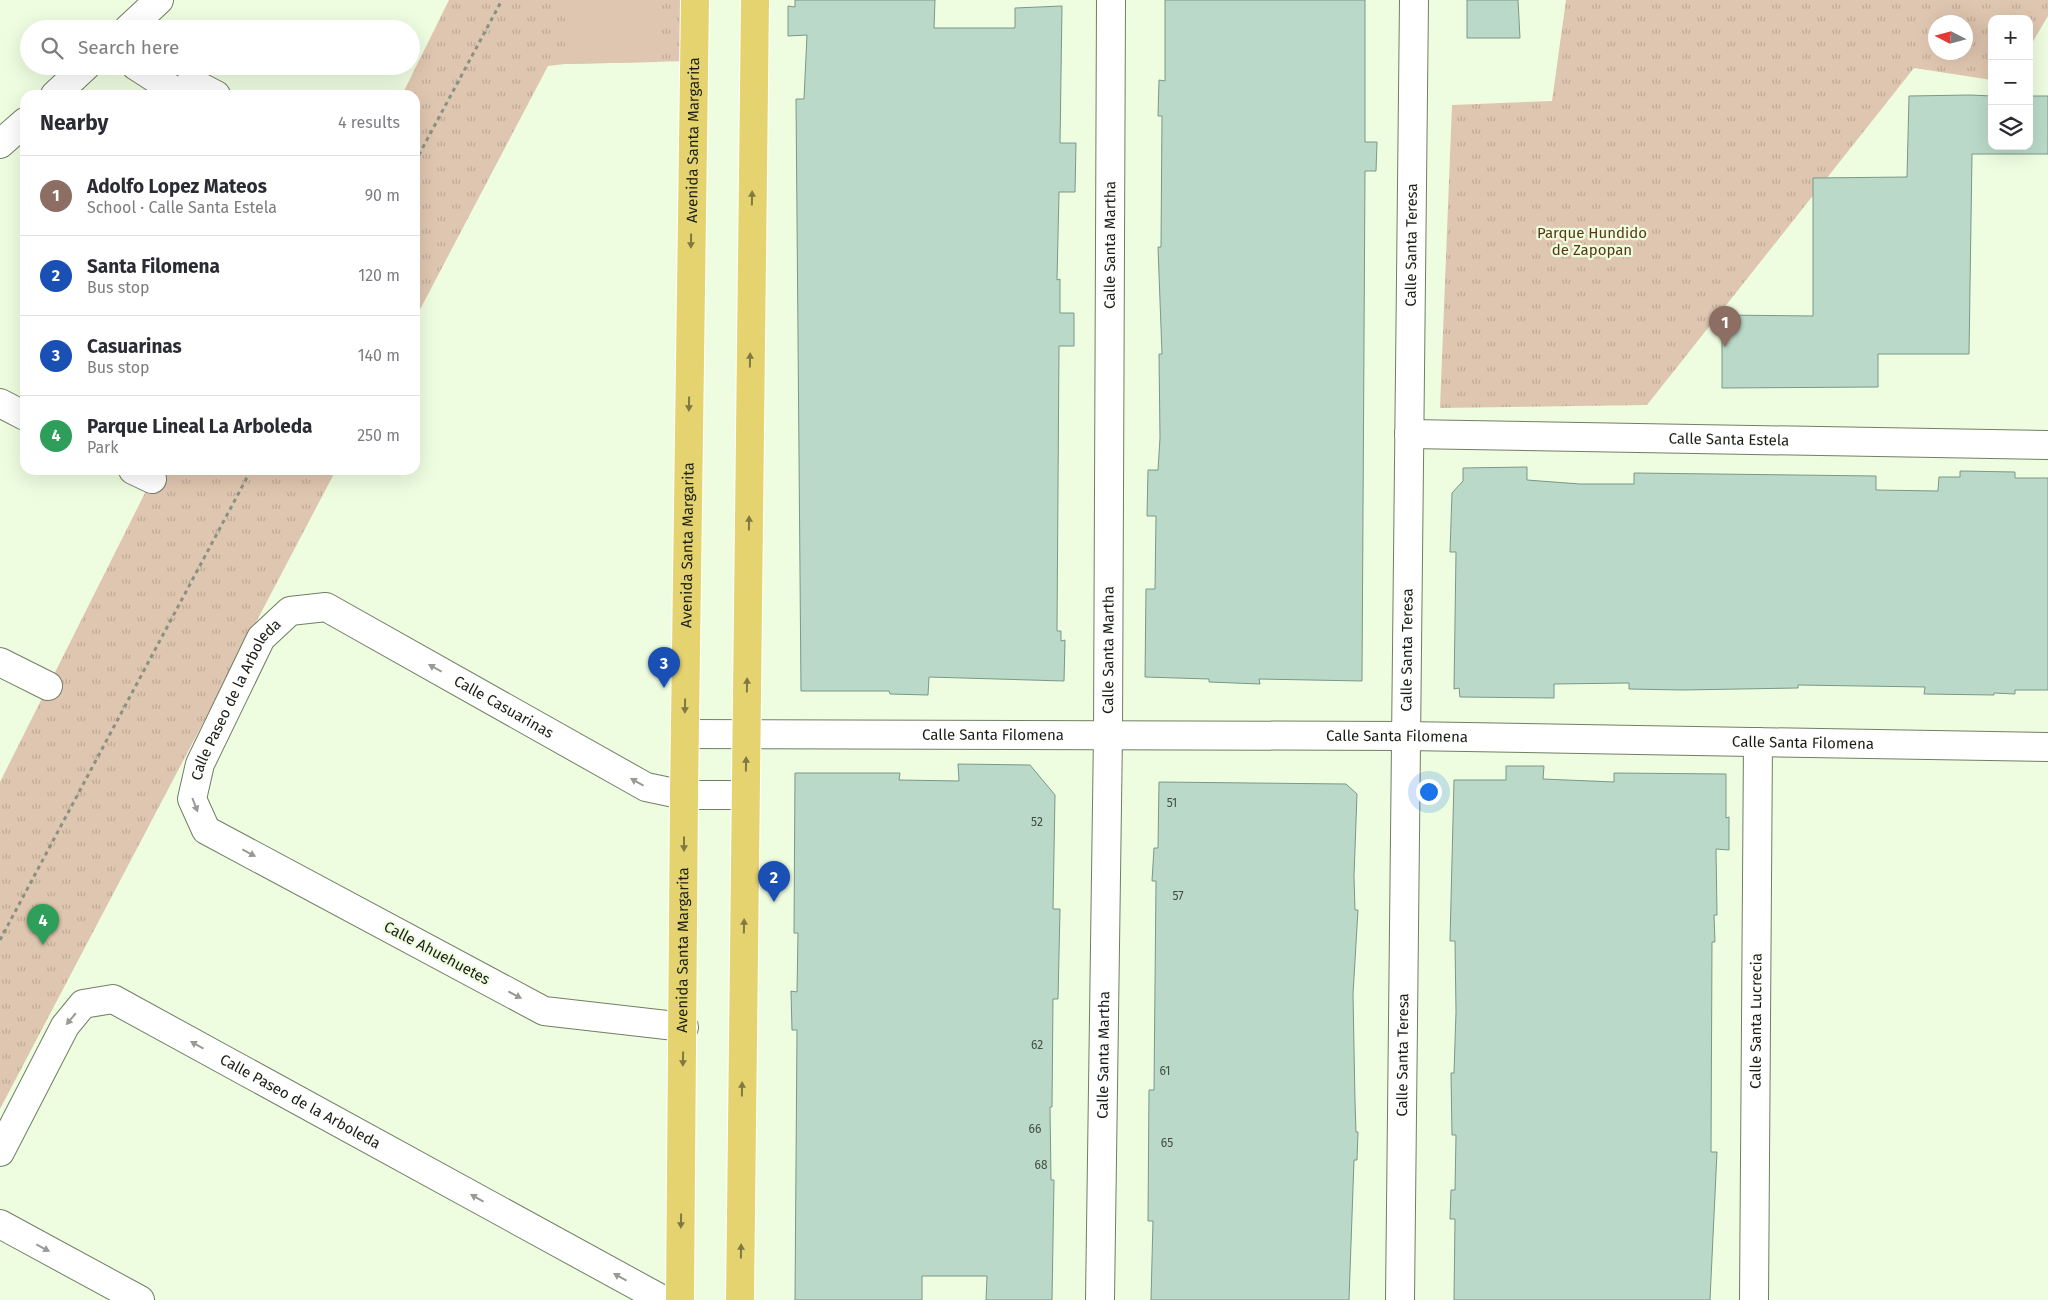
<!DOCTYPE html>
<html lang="en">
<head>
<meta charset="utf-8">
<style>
	body { margin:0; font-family:"Fira Sans",sans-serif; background:#f2f2f3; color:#2b2b33 }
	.controls { position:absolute; right:15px; top:15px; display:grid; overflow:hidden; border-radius:10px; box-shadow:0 5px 20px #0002 }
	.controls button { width:45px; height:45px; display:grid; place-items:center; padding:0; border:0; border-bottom:1px solid #e1e1e2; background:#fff; color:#2b2b33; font:25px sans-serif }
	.compass { position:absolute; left:1928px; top:15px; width:45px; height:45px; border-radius:50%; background:#fff; box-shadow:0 5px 20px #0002; rotate:276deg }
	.you { position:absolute; left:1428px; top:791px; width:18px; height:18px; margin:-12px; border:4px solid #fff; border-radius:50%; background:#1a73e8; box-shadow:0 0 0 8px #1a73e833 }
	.badge { display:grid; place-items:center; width:32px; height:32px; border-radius:50%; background:#ea580c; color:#fff; font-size:16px; font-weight:700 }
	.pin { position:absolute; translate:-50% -41px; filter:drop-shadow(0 1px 2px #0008) }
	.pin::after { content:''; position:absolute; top:26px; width:18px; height:15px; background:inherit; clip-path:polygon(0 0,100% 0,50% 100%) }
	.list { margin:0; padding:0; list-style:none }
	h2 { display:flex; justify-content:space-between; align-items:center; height:65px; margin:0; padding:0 20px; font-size:21px }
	h2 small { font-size:16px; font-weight:400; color:#7c7c81 }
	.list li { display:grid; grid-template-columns:32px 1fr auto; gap:15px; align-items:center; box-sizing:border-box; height:80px; padding:0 20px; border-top:1px solid #e1e1e2 }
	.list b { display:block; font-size:19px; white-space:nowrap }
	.list p { margin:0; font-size:16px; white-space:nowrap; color:#7c7c81 }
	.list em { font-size:16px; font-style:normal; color:#7c7c81 }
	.icon { flex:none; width:28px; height:28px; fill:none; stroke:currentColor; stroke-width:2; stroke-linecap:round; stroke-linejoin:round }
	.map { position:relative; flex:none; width:2048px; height:1300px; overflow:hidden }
	.search { position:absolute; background:#fff; box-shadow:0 5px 20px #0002; left:20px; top:20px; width:400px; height:55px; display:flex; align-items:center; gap:12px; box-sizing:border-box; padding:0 18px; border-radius:28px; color:#7c7c81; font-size:19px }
	.panel { position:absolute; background:#fff; box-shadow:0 5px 20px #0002; left:20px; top:90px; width:400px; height:385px; border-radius:15px }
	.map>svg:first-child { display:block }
</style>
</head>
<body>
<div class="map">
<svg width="2048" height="1300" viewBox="0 0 2048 1300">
	<defs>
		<pattern id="park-tufts" width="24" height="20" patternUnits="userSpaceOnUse" patternTransform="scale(1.25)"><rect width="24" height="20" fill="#dfc6b0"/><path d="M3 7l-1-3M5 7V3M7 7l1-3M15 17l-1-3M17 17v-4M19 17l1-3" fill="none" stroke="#bfaa96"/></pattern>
	</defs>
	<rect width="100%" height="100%" fill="#eefde0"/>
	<path fill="url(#park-tufts)" fill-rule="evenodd" d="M449,0h241v61l-125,3 -17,2 -133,253v-224h-13z
		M1566,0h482v16l-19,32v-29h-37v61l-78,-12 -267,337 -207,3 12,-303 100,-4zM1936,22h30v30h-30z
		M154,470h182l-336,639v-327l152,-303z"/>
	<path fill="#dfc6b0" d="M565,0h92v62l-92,2z"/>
	<path fill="#bad9c8" stroke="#7a9888" d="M795,0h140l-1,28h81v-20l47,-2 -2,137h16l-1,49h-16l-2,88 3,-1v34h14v33h-15l-2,285h4v10l4,-1 -1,41 -135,-4 -1,18 -38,-1 -1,-3h-88l-5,-592h8l3,-64 -19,1v-30l7,1z
		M1165,0h200v142h12l-1,29h-11l-3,510 -103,-2 1,5 -51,-2v-3l-64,-2 1,-88h9l1,-73h-9l1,-46h10l2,-32 -1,-84h3l-4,-107h3l1,-131h-4l1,-36 6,1z
		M1467,0h51l2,38h-53z
		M1970,95l22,1v50h37v-50h19v58h-76l-3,200h-91v33l-156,1v-73l91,1v-138l94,-1 2,-81z
		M1527,467v13l53,4h54v-11l242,3v14l62,1 1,-14h21v-6l55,1v6h33v212h-33v4l-21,-1v2l-70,-1 1,-7 -127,-2v3l-115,2 -54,-1v-6l-75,1v14l-94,-1 -1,-9 -5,1 2,-137h-6l2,-59 11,-12v-13z
		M958,764l72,1 25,30 -2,114h7l-2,90h-5l-1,108h-2l1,73h3l-2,120h-66l1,-24h-65v24h-127l2,-270h-5l-1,-39 6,1 1,-59h-4l1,-160h105l-1,7 60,1z
		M1506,766h38l-1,13 71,3v-9l112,1v44l3,-1v33l-13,-1 1,66h-3l1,27h-3l-1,210h6l-7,148h-256l1,-81h-5l1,-29h4l1,-55h-4l-1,-62h3l2,-61 -1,-71h-5l4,-161h52z
		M1159,782l187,2 11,10 -3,82 1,34h3l-5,84 2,107 1,31h2l-1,28h-3l-5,140h-198l2,-79h-5l1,-131h5l2,-209h-4l2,-33h4z"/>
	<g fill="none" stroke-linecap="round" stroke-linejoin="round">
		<defs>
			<g id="minor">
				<path d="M128,29l31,-29"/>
				<path d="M136,66l45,29"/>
				<path d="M55,95l31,-29"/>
				<path d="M184,95l7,-13 25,13"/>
				<path d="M0,144l25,-22"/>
				<path d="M0,403l25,13"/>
				<path id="s1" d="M1409,434l639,11"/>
				<path d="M133,470l19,9"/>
				<path d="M0,662l48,24"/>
				<path id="s2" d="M685,734l721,2 642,11"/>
				<path id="s3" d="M684,1027l-140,-16 -338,-181 -14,-31 8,-35 61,-126 29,-27 36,-4 320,180 38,8h61"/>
				<path id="s4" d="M0,1152l65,-126 18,-22 30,-5 550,301"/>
				<path d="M0,1224l140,76"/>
				<path id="s5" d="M1100,1300l8,-566 3,-734"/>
				<path id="s6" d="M1400,1300l14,-1300"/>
				<path id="s7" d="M1754,1300l4,-558"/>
			</g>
			<g id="major">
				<path id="s8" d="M680,1300l4,-505 11,-795"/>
				<path d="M740,1300l15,-1300"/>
			</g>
		</defs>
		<use href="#minor" stroke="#717e64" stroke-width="30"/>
		<use href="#major" stroke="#fff" stroke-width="30"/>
		<path stroke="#88937f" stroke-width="3" stroke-dasharray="4 4" stroke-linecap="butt" d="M415,162l87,-162
			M0,940l251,-470"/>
		<use href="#minor" stroke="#fff" stroke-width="28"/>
		<use href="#major" stroke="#e5d370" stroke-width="28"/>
	</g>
	<defs><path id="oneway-solid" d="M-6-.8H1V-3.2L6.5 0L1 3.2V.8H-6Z" transform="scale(1.25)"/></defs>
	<g fill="#807942">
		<use href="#oneway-solid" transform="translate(752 198) rotate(-89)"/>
		<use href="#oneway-solid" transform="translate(691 241) rotate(91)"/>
		<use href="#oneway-solid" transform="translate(750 360) rotate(-89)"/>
		<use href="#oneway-solid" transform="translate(689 404) rotate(91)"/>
		<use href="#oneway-solid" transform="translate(749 523) rotate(-89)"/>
		<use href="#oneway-solid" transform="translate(747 685) rotate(-89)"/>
		<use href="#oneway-solid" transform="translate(685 706) rotate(91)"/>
		<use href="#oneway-solid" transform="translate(746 764) rotate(-89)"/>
		<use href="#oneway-solid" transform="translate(684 844) rotate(90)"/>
		<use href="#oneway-solid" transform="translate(744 926) rotate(-89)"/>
		<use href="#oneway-solid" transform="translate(683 1059) rotate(91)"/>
		<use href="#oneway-solid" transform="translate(742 1089) rotate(-89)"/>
		<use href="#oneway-solid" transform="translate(681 1221) rotate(91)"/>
		<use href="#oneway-solid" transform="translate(741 1251) rotate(-89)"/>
	</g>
	<g fill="#989a96">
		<use href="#oneway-solid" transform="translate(435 668) rotate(-151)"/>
		<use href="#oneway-solid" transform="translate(637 782) rotate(-151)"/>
		<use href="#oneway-solid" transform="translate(195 805) rotate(69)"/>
		<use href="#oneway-solid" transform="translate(249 853) rotate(28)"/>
		<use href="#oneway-solid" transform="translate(515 995) rotate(28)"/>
		<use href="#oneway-solid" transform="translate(71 1019) rotate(130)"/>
		<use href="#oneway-solid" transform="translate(197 1045) rotate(-151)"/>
		<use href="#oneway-solid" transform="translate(477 1198) rotate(-151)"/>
		<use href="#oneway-solid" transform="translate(43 1248) rotate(28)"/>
		<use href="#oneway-solid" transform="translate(620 1277) rotate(-151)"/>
	</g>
	<g text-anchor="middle" stroke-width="4.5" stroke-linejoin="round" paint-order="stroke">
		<g font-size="12" fill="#424e42">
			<text x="1172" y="807">51</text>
			<text x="1037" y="826">52</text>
			<text x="1178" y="900">57</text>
			<text x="1037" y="1049">62</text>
			<text x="1165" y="1075">61</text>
			<text x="1035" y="1133">66</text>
			<text x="1167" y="1147">65</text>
			<text x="1041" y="1169">68</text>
		</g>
		<g font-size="15" fill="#1a1f15" stroke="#eefde0">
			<text dy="5" stroke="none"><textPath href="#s8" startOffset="1160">Avenida Santa Margarita</textPath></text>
			<text dy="5" stroke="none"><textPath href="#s5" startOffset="1055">Calle Santa Martha</textPath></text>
			<text dy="5" stroke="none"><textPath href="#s6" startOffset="1055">Calle Santa Teresa</textPath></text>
			<text dy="5" stroke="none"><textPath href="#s1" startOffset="320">Calle Santa Estela</textPath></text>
			<text dy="5" stroke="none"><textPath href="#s8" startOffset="755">Avenida Santa Margarita</textPath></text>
			<text dy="5" stroke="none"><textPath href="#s5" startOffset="650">Calle Santa Martha</textPath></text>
			<text dy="5" stroke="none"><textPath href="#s6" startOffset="650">Calle Santa Teresa</textPath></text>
			<text dy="5" stroke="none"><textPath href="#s3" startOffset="668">Calle Paseo de la Arboleda</textPath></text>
			<text dy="5" stroke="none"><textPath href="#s3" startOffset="1014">Calle Casuarinas</textPath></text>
			<text dy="5" stroke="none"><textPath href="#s2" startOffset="308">Calle Santa Filomena</textPath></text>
			<text dy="5" stroke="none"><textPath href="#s2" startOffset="712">Calle Santa Filomena</textPath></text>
			<text dy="5" stroke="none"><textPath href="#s2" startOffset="1118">Calle Santa Filomena</textPath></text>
			<text dy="5" stroke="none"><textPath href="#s8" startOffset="350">Avenida Santa Margarita</textPath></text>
			<text transform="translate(437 953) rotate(28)" y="5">Calle Ahuehuetes</text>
			<text dy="5" stroke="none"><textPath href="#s7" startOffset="279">Calle Santa Lucrecia</textPath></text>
			<text dy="5" stroke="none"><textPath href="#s5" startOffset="245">Calle Santa Martha</textPath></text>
			<text dy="5" stroke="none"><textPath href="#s6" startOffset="245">Calle Santa Teresa</textPath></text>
			<text dy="5" stroke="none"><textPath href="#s4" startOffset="414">Calle Paseo de la Arboleda</textPath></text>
		</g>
		<g font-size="15" fill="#593713" stroke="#eefde0">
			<text x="1592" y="238">Parque Hundido<tspan x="1592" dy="17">de Zapopan</tspan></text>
		</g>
	</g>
</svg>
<div class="controls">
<button>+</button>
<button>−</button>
<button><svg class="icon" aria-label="layers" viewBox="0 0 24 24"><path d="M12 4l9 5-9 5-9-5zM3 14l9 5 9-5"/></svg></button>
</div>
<svg class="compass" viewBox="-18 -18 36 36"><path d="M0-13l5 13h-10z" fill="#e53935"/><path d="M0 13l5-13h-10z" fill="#7c7c81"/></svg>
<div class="you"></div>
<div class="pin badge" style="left:1725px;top:347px;background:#8d6e63">1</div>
<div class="pin badge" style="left:774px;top:902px;background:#1a4fb4">2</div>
<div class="pin badge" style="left:664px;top:688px;background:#1a4fb4">3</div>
<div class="pin badge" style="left:43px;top:945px;background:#2e9e5b">4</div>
<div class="search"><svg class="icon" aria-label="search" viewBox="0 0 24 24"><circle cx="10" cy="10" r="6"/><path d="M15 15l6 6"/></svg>Search here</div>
<section class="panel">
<h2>Nearby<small>4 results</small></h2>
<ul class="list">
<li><span class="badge" style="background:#8d6e63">1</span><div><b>Adolfo Lopez Mateos</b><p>School · Calle Santa Estela</p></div><em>90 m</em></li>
<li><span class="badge" style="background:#1a4fb4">2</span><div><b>Santa Filomena</b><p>Bus stop</p></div><em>120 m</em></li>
<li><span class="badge" style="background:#1a4fb4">3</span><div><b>Casuarinas</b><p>Bus stop</p></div><em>140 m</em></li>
<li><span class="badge" style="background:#2e9e5b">4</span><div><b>Parque Lineal La Arboleda</b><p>Park</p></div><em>250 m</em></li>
</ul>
</section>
</div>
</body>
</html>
